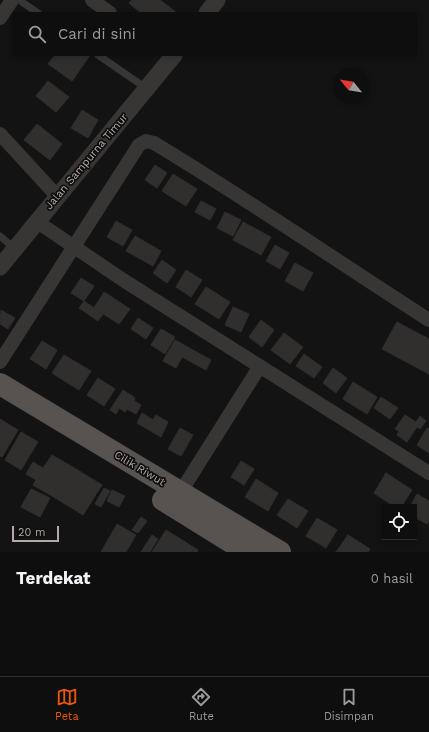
<!DOCTYPE html>
<html lang="id">
<head>
<meta charset="utf-8">
<style>
	body { margin:0; font-family:"Work Sans",sans-serif; background:#1d1c1c; color:#f1f3f6 }
	.controls { position:absolute; right:12px; bottom:12px; display:grid; overflow:hidden; border-radius:0px; box-shadow:0 2px 6px #0003 }
	.controls button { width:36px; height:36px; display:grid; place-items:center; padding:0; border:0; border-bottom:1px solid #2f2e2e; background:#0f0e0e; color:#f1f3f6; font:20px sans-serif }
	.compass { position:absolute; left:333px; top:68px; width:36px; height:36px; border-radius:50%; background:#0f0e0e; box-shadow:0 2px 6px #0003; rotate:300deg }
	.scale { position:absolute; left:12px; bottom:10px; width:47px; box-sizing:border-box; padding-left:4px; border:2px solid #b3a9a6; border-top:0; font-size:11px; line-height:14px; white-space:nowrap; color:#b3a9a6; -webkit-text-stroke:3px #0f0e0e; paint-order:stroke }
	.list { margin:0; padding:0; list-style:none }
	h2 { display:flex; justify-content:space-between; align-items:center; height:52px; margin:0; padding:0 16px; font-size:17px }
	h2 small { font-size:13px; font-weight:400; color:#9b9c9e }
	.icon { flex:none; width:22px; height:22px; fill:none; stroke:currentColor; stroke-width:2; stroke-linecap:round; stroke-linejoin:round }
	.map { position:relative; flex:none; width:429px; height:552px; overflow:hidden }
	.search { position:absolute; background:#0f0e0e; box-shadow:0 2px 6px #0003; left:12px; right:12px; top:12px; height:44px; display:flex; align-items:center; gap:10px; box-sizing:border-box; padding:0 14px; border-radius:0px; color:#9b9c9e; font-size:15px }
	.sheet { height:124px; background:#0f0e0e }
	nav { display:flex; justify-content:space-around; align-items:center; box-sizing:border-box; height:56px; border-top:1px solid #2f2e2e; background:#0f0e0e; font-size:11px; color:#9b9c9e }
	nav a { display:grid; justify-items:center; gap:2px }
	nav .on { color:#ea580c }
	.map>svg:first-child { display:block }
</style>
</head>
<body>
<div class="map">
<svg width="429" height="552" viewBox="0 0 429 552">
	<rect width="100%" height="100%" fill="#141313"/>
	<path fill="#302f2e" stroke="#302e2d" d="M132,0h28l17,13h-36l-12,-10z
		M55,55h35l-18,26 -24,-17z
		M48,81l21,16 -13,15 -20,-16z
		M82,110l16,10 -10,18 -17,-10z
		M37,124l25,20 -12,16 -26,-20z
		M155,165l12,8 -10,15 -12,-8z
		M173,174l24,15 -11,17 -24,-15z
		M201,201l15,8 -6,11 -15,-8z
		M225,212l16,8 -8,16 -16,-8z
		M116,221l16,9 -9,16 -16,-9z
		M243,222l28,15 -10,18 -28,-15z
		M135,236l26,15 -8,15 -27,-15z
		M275,245l14,8 -9,16 -14,-8z
		M162,260l14,10 -9,13 -14,-10z
		M295,263l18,10 -10,18 -18,-10z
		M186,270l16,10 -11,17 -15,-10z
		M81,278l13,8 -10,15 -13,-8z
		M206,287l24,15 -11,17 -24,-15z
		M104,292l26,17 -11,15 -25,-16z
		M84,301l19,13 -5,7 -19,-13z
		M233,307l16,7 -8,18 -16,-7z
		M1,310l14,8 -7,11 -8,-5z
		M138,318l15,10 -7,11 -15,-10z
		M261,320l13,10 -12,17 -13,-10z
		M397,322l32,17v35l-47,-25z
		M161,329l14,8 -10,17 -14,-9z
		M284,333l19,14 -13,17 -19,-14z
		M175,340l36,20 -5,10 -24,-13 -6,11 -13,-7z
		M42,341l15,9 -11,19 -16,-10z
		M304,354l18,13 -8,11 -18,-12z
		M64,355l27,16 -12,19 -27,-17z
		M333,368l14,10 -11,15 -13,-10z
		M98,378l17,11 -11,17 -17,-11z
		M353,382l24,15 -10,17 -24,-15z
		M123,390l12,8 -1,3 7,4 -5,9 -9,-5 -2,3 -6,-4 -3,6 -6,-4z
		M381,397l17,11 -8,11 -16,-11z
		M142,413l11,7 3,-5 12,7 -7,15 -24,-14z
		M405,415l11,7 4,-6 6,5 -6,8 -3,-2 -10,15 -10,-7 2,-4 -4,-2z
		M0,419l18,11 -16,27 -2,-1z
		M180,428l13,7 -12,21 -13,-7z
		M427,428l2,1v24l-12,-8z
		M21,432l17,10 -17,28 -16,-10z
		M52,455l24,14 -19,30 -24,-14 3,-5 -10,-6 7,-12 10,6z
		M241,461l13,8 -10,16 -13,-8z
		M76,469l26,16 -19,30 -26,-16z
		M386,473l26,17 -11,17h-6l-21,-14z
		M256,479l22,14 -10,18 -23,-14z
		M104,488l6,3 -9,16 -6,-3z
		M31,489l19,9 -10,19 -19,-10z
		M112,490l13,6 -6,11 -12,-6z
		M417,494l12,7v19l-2,4 -13,-7v-10h-4z
		M288,499l20,12 -11,17 -20,-13z
		M141,517l6,4 -9,12 -6,-3z
		M317,518l20,12 -11,18 -20,-12z
		M117,524l19,11 -10,17h-25z
		M166,530l16,10 -7,12h-23z
		M152,535l6,4 -8,13h-9z
		M348,535l22,14 -2,3h-32z
		M182,540l16,10 -1,2h-22z"/>
	<g fill="none" stroke-linecap="round" stroke-linejoin="round">
		<path stroke="#383634" stroke-width="7" d="M22,2l16,11
			M98,55l48,33
			M0,236l15,13"/>
		<path stroke="#383634" stroke-width="14" d="M92,0l18,13
			M0,18l12,-18
			M0,134l57,62
			M36,221l87,59 306,193
			M0,362l139,-217 7,-4 8,2c93,56 183,118 275,177
			M180,493l80,-127"/>
		<path stroke="#383634" stroke-width="17" d="M207,13l10,-13
			M0,267l174,-212"/>
		<path stroke="#575350" stroke-width="22" d="M0,384l280,168
			M163,500l84,52"/>
	</g>
	<g text-anchor="middle" stroke-width="3.5" stroke-linejoin="round" paint-order="stroke">
		<g font-size="11" fill="#b3a9a6" stroke="#0f0e0e">
			<text transform="translate(86 161) rotate(-50)" y="4">Jalan Sampurna Timur</text>
			<text transform="translate(140 468) rotate(31)" y="4">Cilik Riwut</text>
		</g>
	</g>
</svg>
<div class="controls">
<button><svg class="icon" aria-label="locate" viewBox="0 0 24 24"><circle cx="12" cy="12" r="6"/><path d="M12 2v4M12 18v4M2 12h4M18 12h4"/></svg></button>
</div>
<svg class="compass" viewBox="-18 -18 36 36"><path d="M0-13l5 13h-10z" fill="#e53935"/><path d="M0 13l5-13h-10z" fill="#9b9c9e"/></svg>
<div class="scale">20 m</div>
<div class="search"><svg class="icon" aria-label="search" viewBox="0 0 24 24"><circle cx="10" cy="10" r="6"/><path d="M15 15l6 6"/></svg>Cari di sini</div>
</div>
<section class="sheet">
<h2>Terdekat<small>0 hasil</small></h2>
<ul class="list">
</ul>
</section>
<nav>
<a class="on"><svg class="icon" aria-label="map" viewBox="0 0 24 24"><path d="M3 6l6-2 6 2 6-2v14l-6 2-6-2-6 2zM9 4v14M15 6v14"/></svg>Peta</a>
<a><svg class="icon" aria-label="directions" viewBox="0 0 24 24"><path d="M12 3l9 9-9 9-9-9zM9 14v-3h6M13 9l2 2-2 2"/></svg>Rute</a>
<a><svg class="icon" aria-label="saved" viewBox="0 0 24 24"><path d="M7 4h10v16l-5-4-5 4z"/></svg>Disimpan</a>
</nav>
</body>
</html>
